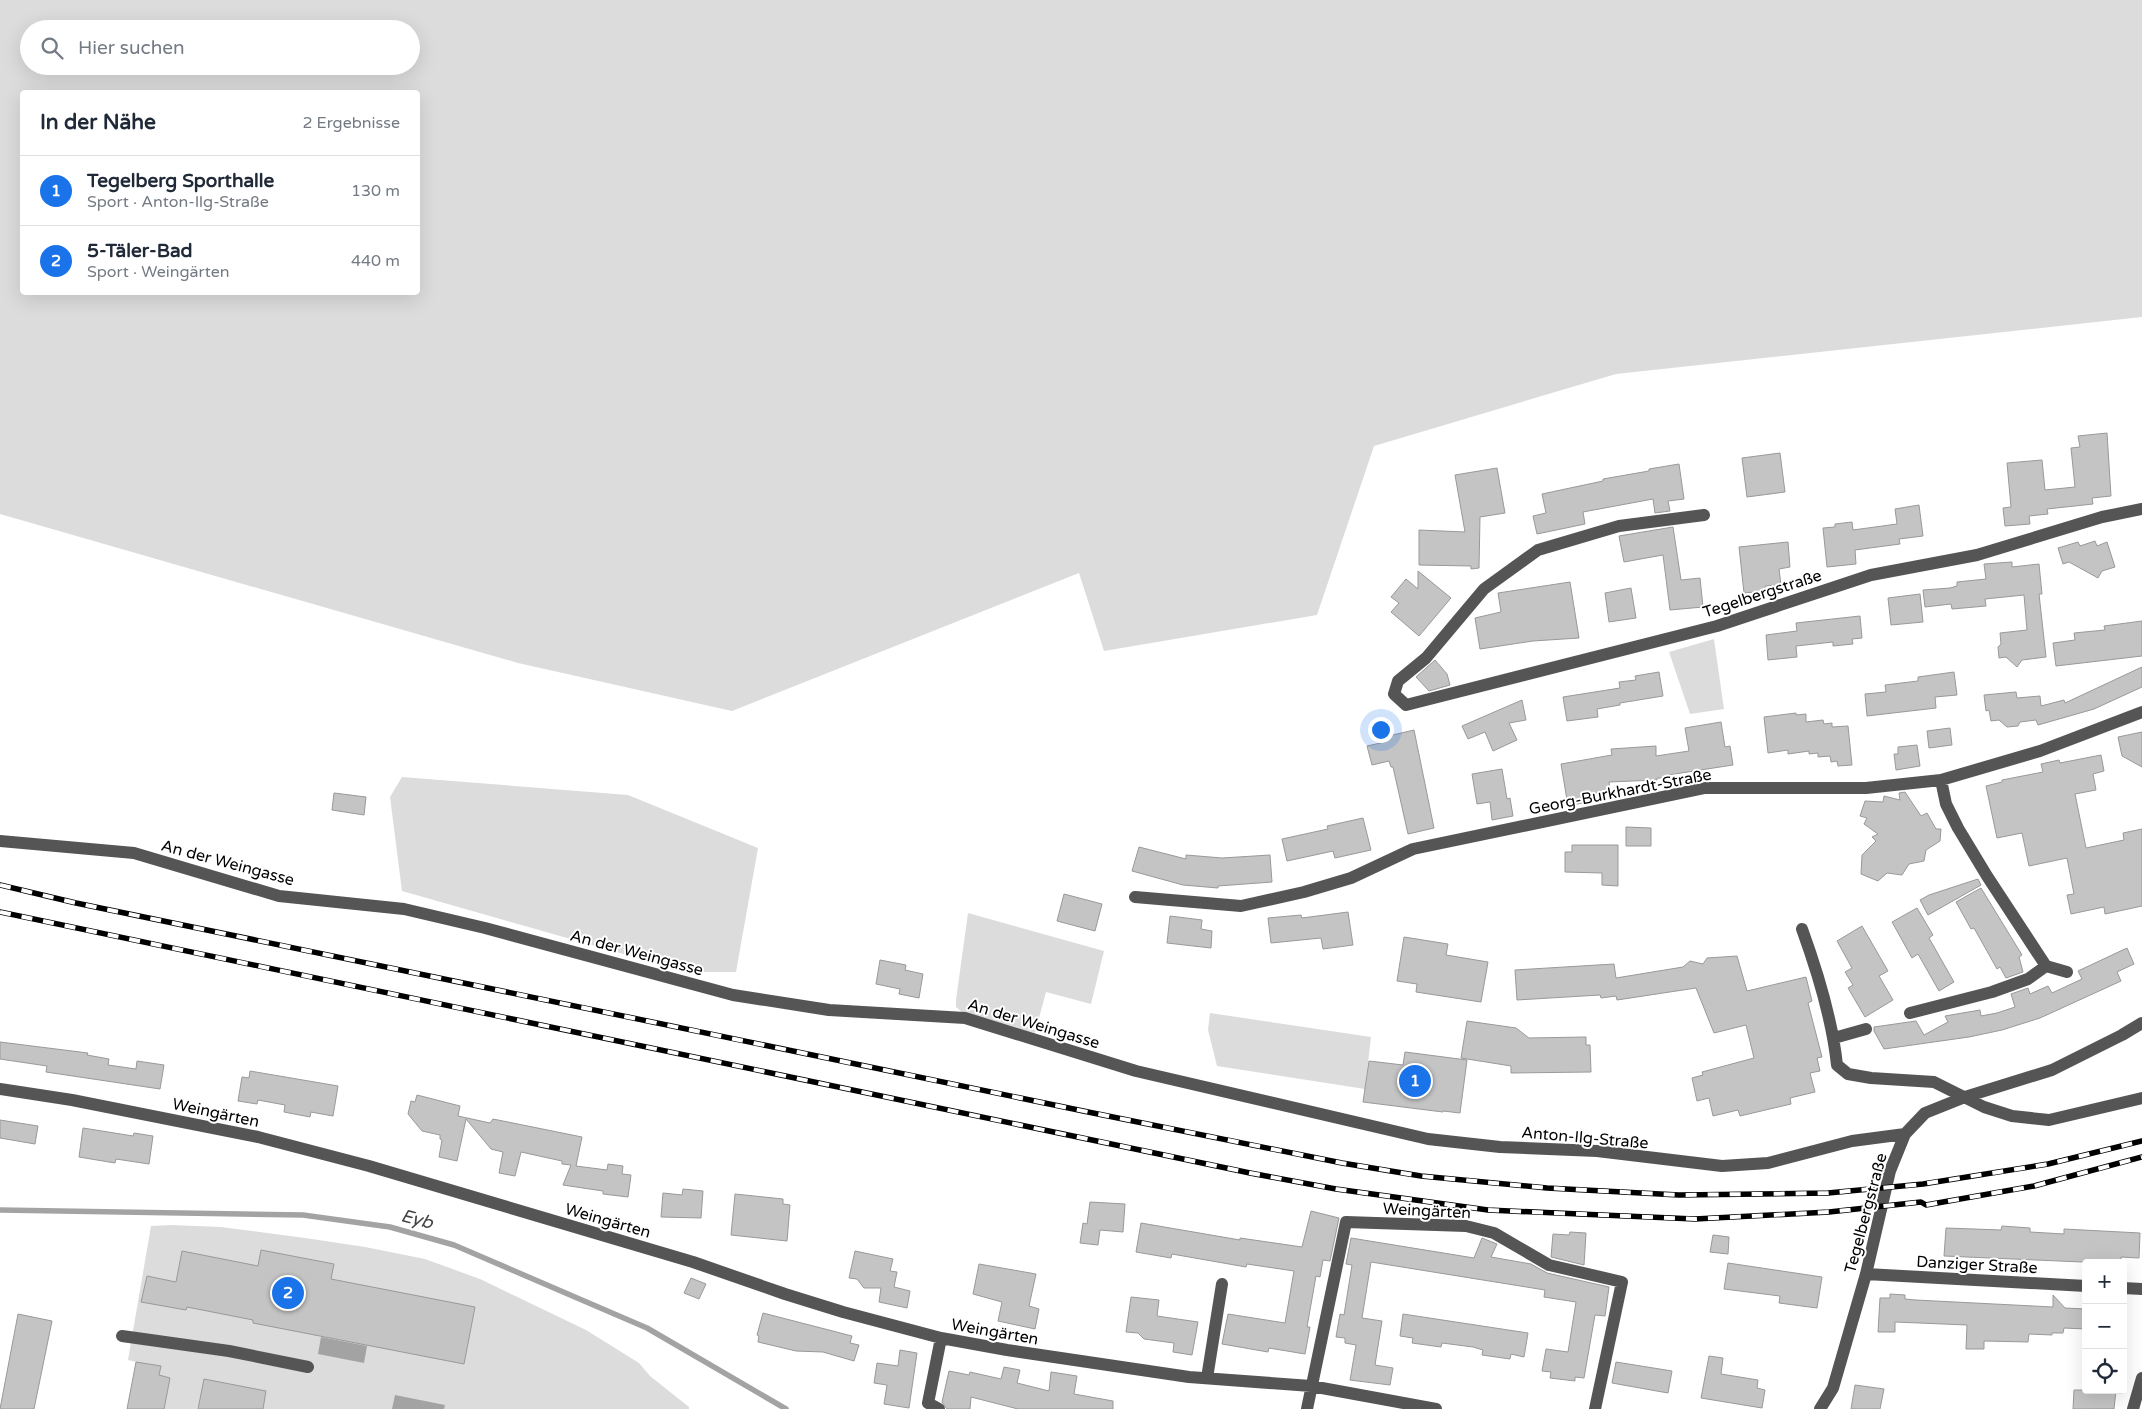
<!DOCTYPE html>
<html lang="de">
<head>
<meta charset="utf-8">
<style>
	body { margin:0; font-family:"Varela Round",sans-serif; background:#f6f6f7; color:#1f2937 }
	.controls { position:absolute; right:15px; bottom:15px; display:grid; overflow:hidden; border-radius:5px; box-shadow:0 5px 20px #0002 }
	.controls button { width:45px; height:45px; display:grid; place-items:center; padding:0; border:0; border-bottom:1px solid #e0e1e3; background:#fff; color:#1f2937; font:25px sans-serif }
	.you { position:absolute; left:1380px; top:729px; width:18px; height:18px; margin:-12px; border:4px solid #fff; border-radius:50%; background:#1a73e8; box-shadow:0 0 0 8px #1a73e833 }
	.badge { display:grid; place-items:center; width:32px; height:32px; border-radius:50%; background:#1a73e8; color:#fff; font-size:16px; font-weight:700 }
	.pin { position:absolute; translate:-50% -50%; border:2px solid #fff; box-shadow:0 1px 5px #0006 }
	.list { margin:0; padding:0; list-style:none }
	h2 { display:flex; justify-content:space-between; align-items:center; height:65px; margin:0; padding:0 20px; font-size:21px }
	h2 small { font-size:16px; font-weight:400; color:#747a83 }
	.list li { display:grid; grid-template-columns:32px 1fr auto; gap:15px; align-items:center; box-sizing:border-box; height:70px; padding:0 20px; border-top:1px solid #e0e1e3 }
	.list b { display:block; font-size:19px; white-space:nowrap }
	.list p { margin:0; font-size:16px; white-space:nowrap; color:#747a83 }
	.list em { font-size:16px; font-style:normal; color:#747a83 }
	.icon { flex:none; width:28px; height:28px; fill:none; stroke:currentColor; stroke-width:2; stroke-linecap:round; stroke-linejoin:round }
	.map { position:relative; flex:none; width:2142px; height:1409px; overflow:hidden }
	.search { position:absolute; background:#fff; box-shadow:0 5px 20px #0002; left:20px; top:20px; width:400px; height:55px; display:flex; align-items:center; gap:12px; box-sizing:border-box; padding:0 18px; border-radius:28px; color:#747a83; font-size:19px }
	.panel { position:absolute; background:#fff; box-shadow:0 5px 20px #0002; left:20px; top:90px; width:400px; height:205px; border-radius:5px }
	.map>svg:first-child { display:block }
</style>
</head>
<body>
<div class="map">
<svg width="2142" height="1409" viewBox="0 0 2142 1409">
	<rect width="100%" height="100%" fill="#fff"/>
	<path fill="#dcdcdc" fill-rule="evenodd" d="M0,0h2142v317l-526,57 -242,72 -57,169 -213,36 -25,-78 -347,138 -214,-48 -518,-149zM29,29h382v37h-382zM418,92v200h-396v-200z
		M1714,639l10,70 -34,5 -21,-62z
		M402,777l226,18 130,53 -22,124h-49l-285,-81 -12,-94z
		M968,913l136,38 -13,53 -45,-12 -11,41 -73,-21 -6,-5v-7z
		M1210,1013l161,24 -6,52 -148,-23 -9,-36z
		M171,1225l50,2 84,11 60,9 60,12 55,20 106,51 53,33 11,13 39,31v2h-562l9,-47 -8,-2 23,-134z"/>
	<path fill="#a3a3a3" d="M321,1337l46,9 -3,17 -46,-9z
		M395,1395l50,10 -1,4h-52z"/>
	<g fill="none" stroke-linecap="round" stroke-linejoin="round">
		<path stroke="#a3a3a3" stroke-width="5.5" d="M0,1210l303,5 87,12 64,18 193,83 139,81"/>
	</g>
	<path fill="#c4c4c4" stroke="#999" d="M2107,433l4,63 -19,2 1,6 -46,5 1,5 -19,2 1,8 -25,2 -2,-18 8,-1 -4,-44 35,-3 3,30 30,-3 -4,-39 9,-1 -2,-11z
		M1780,453l5,39 -38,5 -5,-39z
		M1679,464l5,35 -16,2 2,10 -15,2 -2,-14 -70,13 2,12 -48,10 -4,-18 13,-3 -4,-19 61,-13v-2l46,-8v-2z
		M1497,468l8,45 -25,4 -1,51 -8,1v-3l-52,-1v-35l46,2 -10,-57z
		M1919,505l4,31 -24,3 1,5 -45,6 1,14 -29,3 -4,-39 12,-1v-3l17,-2 1,8 44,-6 -2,-15z
		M1673,527l8,53 19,-2 3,29 -33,3 -7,-55 -39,7 -5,-26z
		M2095,541l2,5 10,-4 8,25 -13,4 -4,7 -29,-16 -6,2 -5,-16 20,-6 2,4z
		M1788,542l2,25 -11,2 2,16 -16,1v5l-21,2 -5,-46z
		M2012,562v5l27,-3 3,30h-3l7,63 -24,3 -5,7 -11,-10 -7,1 -1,-11 3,-3 -1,-11 27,-3 -3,-35 -39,4 1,7 -34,3 -1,-5 -26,3 -2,-17 27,-2 7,-2v-4l29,-3 -2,-15z
		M1418,571l33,27 -32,38 -28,-24 8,-9 -8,-6 15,-18 12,10z
		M1570,582l9,56 -46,3 -53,8 -5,-31 26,-6 -3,-19z
		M1631,588l5,30 -27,4 -4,-29z
		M1920,594l3,28 -32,3 -3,-27z
		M1860,616l2,22 -10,1 1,5 -20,2v-4l-37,4 1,11 -29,3 -2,-25 31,-4 -1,-8z
		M2142,621v35l-86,10 -3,-23 22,-3 -1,-7 31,-3 -1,-4z
		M1435,660l12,14 3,11 -21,6 -13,-14z
		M2142,667v20l-48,22 -56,16 -2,-5 -16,2 -2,4 -11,1 -8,-7 -8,1 -2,-11 -3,1 -2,-16 32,-3 1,6 23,-2 1,10 23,-6 1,3z
		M1659,672l4,24 -43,7v2l-23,4 1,8 -31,4 -4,-24 57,-9 -1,-6 17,-2 -1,-4z
		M1954,672l3,23 -22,2 1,11 -69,8 -2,-22 21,-2 -1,-7 33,-4v-4z
		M1522,700l4,20 -17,3 8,17 -24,11 -8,-19 -17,7 -6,-13z
		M1796,713v2l10,-1v8l17,-2 1,4 8,-1v4l16,-1 4,39 -14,1 -1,-5 -6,1 -1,-6 -12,1v-4l-9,1v-3l-21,3v-4l-20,3 -4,-36z
		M1721,722l4,25 5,-1 3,19 -65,10v3h-11v2l-48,2 1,9 -24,3 1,8 -19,4 -7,-42 51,-9 -1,-6 45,-3v10l33,-5 -4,-23z
		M1950,728l2,17 -23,3 -2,-17z
		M1414,730l20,98 -26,6 -15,-67h-2l-2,-6 -17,4 -5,-19 18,-4 -1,-5z
		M2142,732v35l-20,-11 -4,-19z
		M1917,745l3,21 -24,4 -2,-16h4v-7z
		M2101,755l3,16 -11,3 3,16 -21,4 11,54 38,-8 -1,-7 19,-4v77l-37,8 -1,-7 -33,7 -4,-19 7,-1 -7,-36 -38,8 -7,-33 -25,5 -11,-52 16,-4v-2l41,-8 -2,-8 18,-4 1,3z
		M1502,769l5,30 3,-1 3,18 -21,4 -2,-18 -13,2 -5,-30z
		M1905,792l16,24 6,-3 9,16h5l-1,12 -14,9 -2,11 -15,3 -7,11 -15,-2 -9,8 -17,-7 1,-19 14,-14 -4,-4 6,-3 -14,-10 3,-6 -7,-2 5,-15 18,1 1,-6 16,4 -1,-7z
		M334,793l32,4 -2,18 -32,-5z
		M1363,818l8,32 -36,8 -2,-7 -46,10 -5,-22 46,-10 -1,-3z
		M1626,827l25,1v18h-25z
		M1572,845h46v41l-16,-1v-12l-37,-1v-20h7z
		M1139,847l47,12v-4l36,3 48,-3 2,27 -54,4v2l-35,-3 -51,-14z
		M1978,879l3,6 -53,30 -8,-15 9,-5z
		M1981,888l41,67 -3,2 4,15 -17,6 -6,-11 -3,2 -23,-41 -3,1 -15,-27z
		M1064,894l38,10 -7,27 -38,-10z
		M1917,908l16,27 -4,3 25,44 -15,9 -21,-37 -6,4 -20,-36z
		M1348,912l5,33 -30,4 -2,-11 -50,5 -3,-25 33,-3 1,3z
		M1170,916l32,4 -1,9 11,2 -1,17 -44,-5z
		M1862,926l26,45 -9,5 14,24 -28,17 -17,-29 5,-3 -8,-13 7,-4 -15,-27z
		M1404,937l44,7 -2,11 42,7 -7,40 -65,-10 1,-8 -20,-3z
		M2127,948l7,16 -17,8 4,9 -81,37 -38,12 -33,7 -85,12 -10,-18v-4l42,-6 8,14 24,-13 -3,-6 35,-6 1,6 16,-3 18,-6 -4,-13 17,-6 2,6 18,-8 4,7 30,-14 -4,-8z
		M1737,956l10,35 59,-14 6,24 -4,2 14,54 -5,1 3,13 -10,2 5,19 -25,6 1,6 -51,12 -2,-6 -25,6 -4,-18 -12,3 -5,-23 11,-3 -1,-3 52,-14 -8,-33 -32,8 -18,-45 -79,12 -1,-4 -15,2 -1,-3 -83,5 -2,-30 99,-6 2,14 67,-11 7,-6 13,3 4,-6z
		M880,960l26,5 -1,5 18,4 -4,24 -20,-4 1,-5 -24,-5z
		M1467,1021l49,7 13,10 57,-1v8h4l1,27 -80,1v-7l-50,-8z
		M0,1042l88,11 -1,2 22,4 -1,6 28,4 1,-8 27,4 -4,24 -114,-17 1,-6 -47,-7z
		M1405,1052l62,8 -7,53 -17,-2v1l-80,-10 6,-41 34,4z
		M250,1071l88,15 -5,30 -22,-4 -1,5 -26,-5 1,-7 -27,-5 -1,4 -19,-3 4,-24 7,1z
		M417,1095l43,11 -2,10 32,7 3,-4 89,18 -6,29 31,4 1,-6 15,2 -1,8 9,1 -3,22 -25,-3v-3l-40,-6 8,-20 -9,-1v-3l-41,-9 -6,24 -16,-3 4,-21 -12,-3 -25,-30 -9,42 -18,-4 3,-17 -2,-1v-4l-18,-4 -14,-17 3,-13 4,1z
		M0,1120l38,6 -3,18 -35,-6z
		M83,1128l50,8 1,-3 19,3 -4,28 -33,-5 -1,4 -36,-6z
		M683,1189l20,2 -2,27 -40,-1 2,-24 19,2z
		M735,1194l48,5v5l7,1 -3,36 -56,-6z
		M1090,1202l35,2 -2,28 -23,-2 -2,15 -18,-2 3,-20 4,1z
		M1311,1211l28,7 -9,43 -7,-1 -3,17 -4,-1 -9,51h3l-5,27 -36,-6 -1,4 -46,-8 6,-30 57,9 9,-52 -47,-7 -1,3 -74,-13 -1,4 -35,-6 5,-29 99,17v-2l62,9z
		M2002,1226l28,2v4l34,2v-5l76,4 -1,25 -18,-1v6h-16l-161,-7 2,-28 55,2z
		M1570,1232l16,1 -2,32 -33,-8 2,-23 16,1z
		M1713,1235l16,2 -1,17 -18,-2z
		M1351,1238l123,20 8,-20 15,6 -6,13 40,7 16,9 62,14 -4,29 -10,-1 -11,63 -9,-1v4l-25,-3 1,-6 -9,-1 4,-22 22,3 8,-50 -32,-5 1,-7 -174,-28 -9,56 20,3 -7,44 18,3 -3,17 -40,-5 6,-35 -11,-2v-5l-9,-1 4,-23 4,1 8,-50 -6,-1z
		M261,1250l73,14 -3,15 144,28 -11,57 -211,-41v-3l-66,-13 -1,3 -45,-8 6,-26 29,6 6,-31 76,15z
		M855,1251l38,8 -3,12 7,1 -3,15 16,4 -3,17 -28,-6 2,-14h-17l-7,-9 -8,-1z
		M1728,1263l94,14 -5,31 -38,-5 1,-7 -56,-7z
		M979,1264l57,10 -7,32 10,3 -4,20 -37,-8 4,-19 -29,-8z
		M691,1278l15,6 -7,15 -15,-6z
		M1890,1294l15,1v4l11,1 137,7v-12l12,13 21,1v20l-22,-1 -1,5h-11v2l-23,-1 -1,8 -44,-1v8h-18l1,-24 -72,-3v10h-17l2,-34h10z
		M1131,1297l28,3 -2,16 41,6 -6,33 -19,-3 1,-9 -30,-4 -6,-6 -12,-1z
		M763,1313l89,23 -2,7 9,2 -5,16 -31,-9 -27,-1 -38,-9 1,-6 -2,-1z
		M18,1314l34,7 -18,88h-34z
		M1403,1314l125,19 -4,24 -13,-3 -1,5 -28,-4 1,-5 -10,-3 -31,-4 -1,4 -29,-4 1,-5 -13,-2z
		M900,1350l17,3 -8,55 -25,-4 3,-19 -13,-2 3,-20 21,3z
		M1709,1356l14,2 -2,16 37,6 -1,8 8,2 -3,18 -61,-10z
		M136,1362l25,4 -2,9 11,3 -6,31h-37z
		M1616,1362l56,9 -4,22 -56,-10z
		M1004,1367l16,3 -3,13 32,8 2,-19 26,4 -3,18 39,7v8h-95l-47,-12 -1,12h-23l-5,-7 7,-31 20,4 1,-3 31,7z
		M204,1379l62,12 -3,18h-65z
		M1855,1385l29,4 -4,20h-29z
		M2074,1390h42l-2,19h-41z"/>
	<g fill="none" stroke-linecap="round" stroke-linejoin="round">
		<path stroke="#555" stroke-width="12" d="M1704,515l-85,11 -81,24 -54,39 -58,69 -28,23 -4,13 12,11 311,-79 154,-51 106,-20 125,-38 40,-8
			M1941,780l5,24 12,24 29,48 59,90 21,6
			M0,841l134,12 145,43 125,13 81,19 248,67 96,15 136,8 171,53 292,68 72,8 97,4 125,15 46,-3 84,-22 53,-7
			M1135,897l106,9 63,-14 47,-14 62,-29 292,-61h161l75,-8 99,-29 102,-39
			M1802,929c16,44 30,89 35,136l11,9 23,4 63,4 50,25 28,9 37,4 93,-22
			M1910,1013l82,-21 36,-13 18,-13
			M1834,1038l32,-9
			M0,1089l72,11 186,37 111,29 324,96 92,32 58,18 98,26 66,12 182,27 122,9 125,23
			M1866,1274l220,12
			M2123,1288l19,1
			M122,1336l107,15 79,16
			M1207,1378l15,-94
			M939,1409l-11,-6 13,-65
			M1307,1409l39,-187 120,4 28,7 55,32 73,17 -27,127
			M1820,1409l13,-21 33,-114 24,-103 15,-37 20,-21 40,-16 87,-27 70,-35 20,-12
			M2133,1409l9,-31"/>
		<defs>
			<path id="rail" d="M0,885l76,18 1017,210 249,50 79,13 126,12 132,7 149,-2 95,-9 125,-20 94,-23
				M0,912l1250,261 86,16 152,21 114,5 93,4 134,-7 92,-10 5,3 108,-19 108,-29"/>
		</defs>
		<use href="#rail" stroke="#000" stroke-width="5.5"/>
		<use href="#rail" stroke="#fff" stroke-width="4" stroke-dasharray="11" stroke-linecap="butt"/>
	</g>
	<g text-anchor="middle" stroke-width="4" stroke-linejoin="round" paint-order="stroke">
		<g font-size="16" fill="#000" stroke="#fff">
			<text transform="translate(1762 593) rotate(-18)" y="6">Tegelbergstraße</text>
			<text transform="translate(1620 791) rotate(-11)" y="6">Georg-Burkhardt-Straße</text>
			<text transform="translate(228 862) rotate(15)" y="6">An der Weingasse</text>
			<text transform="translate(637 952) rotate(15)" y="6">An der Weingasse</text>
			<text transform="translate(1034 1023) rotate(17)" y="6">An der Weingasse</text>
			<text transform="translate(216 1112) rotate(12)" y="6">Weingärten</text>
			<text transform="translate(1585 1137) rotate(5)" y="6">Anton-Ilg-Straße</text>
			<text transform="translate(1427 1210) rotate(3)" y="6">Weingärten</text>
			<text transform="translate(1865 1213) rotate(-75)" y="6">Tegelbergstraße</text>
			<text transform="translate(608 1220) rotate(16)" y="6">Weingärten</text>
			<text transform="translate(1977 1264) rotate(3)" y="6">Danziger Straße</text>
			<text transform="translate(995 1331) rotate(10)" y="6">Weingärten</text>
		</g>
		<g font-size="18" font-style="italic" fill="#444" stroke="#fff">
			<text transform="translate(417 1219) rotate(15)" y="6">Eyb</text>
		</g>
	</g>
</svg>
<div class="controls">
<button>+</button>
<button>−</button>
<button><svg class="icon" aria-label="locate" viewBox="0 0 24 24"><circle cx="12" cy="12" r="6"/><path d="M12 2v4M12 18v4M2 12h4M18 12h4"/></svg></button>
</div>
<div class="you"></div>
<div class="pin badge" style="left:1415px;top:1081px">1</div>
<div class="pin badge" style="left:288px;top:1293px">2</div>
<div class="search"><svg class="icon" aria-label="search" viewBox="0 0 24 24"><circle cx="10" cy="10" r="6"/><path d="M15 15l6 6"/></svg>Hier suchen</div>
<section class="panel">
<h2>In der Nähe<small>2 Ergebnisse</small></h2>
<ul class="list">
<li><span class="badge">1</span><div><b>Tegelberg Sporthalle</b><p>Sport · Anton-Ilg-Straße</p></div><em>130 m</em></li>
<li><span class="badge">2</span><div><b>5-Täler-Bad</b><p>Sport · Weingärten</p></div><em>440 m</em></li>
</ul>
</section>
</div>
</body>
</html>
